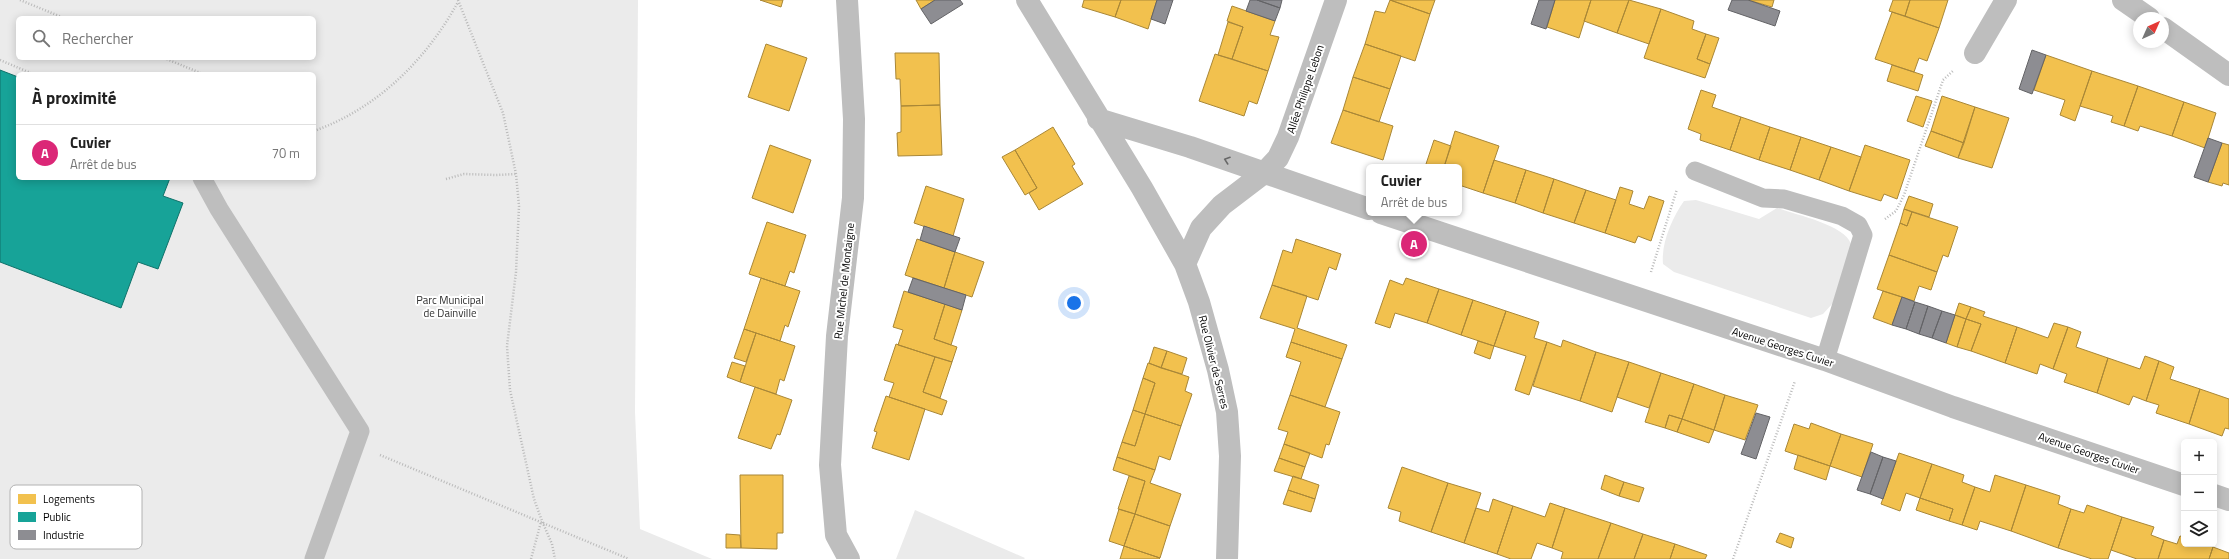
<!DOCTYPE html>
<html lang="fr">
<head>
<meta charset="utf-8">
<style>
	body { margin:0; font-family:"Titillium Web",sans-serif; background:#f2f2f2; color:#222 }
	.controls { position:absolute; right:12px; bottom:12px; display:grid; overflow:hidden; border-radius:6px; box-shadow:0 2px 10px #0003 }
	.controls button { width:36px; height:36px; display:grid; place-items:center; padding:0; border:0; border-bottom:1px solid #e0e0e0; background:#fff; color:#222; font:20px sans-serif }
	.compass { position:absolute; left:2133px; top:12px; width:36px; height:36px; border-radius:50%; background:#fff; box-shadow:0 2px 10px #0003; rotate:45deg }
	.you { position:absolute; left:1074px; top:303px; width:14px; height:14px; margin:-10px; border:3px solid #fff; border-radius:50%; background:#1a73e8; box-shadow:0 0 0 6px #1a73e833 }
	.badge { display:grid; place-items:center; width:26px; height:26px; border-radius:50%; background:#db2777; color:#fff; font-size:13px; font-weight:700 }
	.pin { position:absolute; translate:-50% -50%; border:2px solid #fff; box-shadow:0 1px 4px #0006 }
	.popup { position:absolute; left:1366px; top:164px; width:96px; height:52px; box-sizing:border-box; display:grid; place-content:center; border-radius:6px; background:#fff; filter:drop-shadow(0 1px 3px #0005); font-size:13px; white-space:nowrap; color:#767676 }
	.popup b { font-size:15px; color:#222 }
	.popup::after { content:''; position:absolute; left:50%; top:100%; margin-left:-8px; border:8px solid transparent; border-top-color:#fff }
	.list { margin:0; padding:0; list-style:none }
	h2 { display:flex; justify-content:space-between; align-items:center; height:52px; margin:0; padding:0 16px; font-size:17px }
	h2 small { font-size:13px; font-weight:400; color:#767676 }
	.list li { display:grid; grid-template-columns:26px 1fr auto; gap:12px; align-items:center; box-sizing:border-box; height:56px; padding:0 16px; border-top:1px solid #e0e0e0 }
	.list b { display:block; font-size:15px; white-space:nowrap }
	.list p { margin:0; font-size:13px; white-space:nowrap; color:#767676 }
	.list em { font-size:13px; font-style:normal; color:#767676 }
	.icon { flex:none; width:22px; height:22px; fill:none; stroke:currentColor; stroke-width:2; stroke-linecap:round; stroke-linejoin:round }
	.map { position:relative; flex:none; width:2229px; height:559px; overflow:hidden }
	.search { position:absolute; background:#fff; box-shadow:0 2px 10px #0003; left:16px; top:16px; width:300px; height:44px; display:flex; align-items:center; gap:10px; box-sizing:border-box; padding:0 14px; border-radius:6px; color:#767676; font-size:15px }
	.panel { position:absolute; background:#fff; box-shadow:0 2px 10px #0003; left:16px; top:72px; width:300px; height:108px; border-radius:6px }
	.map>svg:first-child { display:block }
</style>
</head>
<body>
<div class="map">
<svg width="2229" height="559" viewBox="0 0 2229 559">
	<rect width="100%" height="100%" fill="#fff"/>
	<path fill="#ebebeb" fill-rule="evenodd" d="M0,0h638l-3,412 5,117 72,30h-712zM18,18h296v40h-296zM18,74h296v104h-296z
		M1696,200l63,19 18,-11c19,7 68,17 74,36l-18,59 -10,11 -12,4 -137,-46 -11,-8c-2,-21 9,-46 21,-63z
		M915,510l110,48 -1,1h-128z"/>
	<path fill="#f2c14e" stroke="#a98737" d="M760,0h23l-2,7z
		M916,0h19l-14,9z
		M1084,0h37l-6,17 -33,-10z
		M1121,0h36l-9,29 -33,-12z
		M1390,0h45l-5,14z
		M1390,0l40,14 -15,47 -50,-17 10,-33 10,2z
		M1555,0h36l-12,38 -32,-11z
		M1591,0h38l-12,33 -33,-12z
		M1629,0l32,9 -12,35 -32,-11z
		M1748,0h26l-2,7z
		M1893,0h17l-5,16 -16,-5z
		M1910,0h38l-9,28 -34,-12z
		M1232,6l43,15 -5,14 9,2 -11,34 -36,-12 11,-32 -16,-6z
		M1661,9l33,12 -2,8 14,5 -9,25 13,5 -5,14 -61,-20z
		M1892,12l47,16 -12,33 -8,-3 -5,14 -39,-13z
		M1228,22l15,5 -11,32 -14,-4z
		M1706,34l13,4 -9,26 -13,-5z
		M766,44l41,14 -18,53 -41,-14z
		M1365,44l36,12 -11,33 -37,-12z
		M895,53h44l1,52 -39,1 -1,-27h-4z
		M1215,54l53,17 -11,33 -8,-3 -5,15 -45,-15z
		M2046,55l46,16 -17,50 -15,-6 5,-15 -31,-10z
		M1892,65l31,10 -5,16 -31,-10z
		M2092,71l46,15 -14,40 -13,-4 2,-6 -33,-10z
		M1353,77l37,12 -11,33 -36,-12z
		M2138,86l46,16 -12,34 -32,-10 -2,5 -14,-5z
		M1701,90l15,5 -4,12 29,10 -11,33 -30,-10 1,-6 -13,-5z
		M1916,96l16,5 -9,26 -16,-6z
		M1942,96l33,11 -11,36 -33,-12z
		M2184,102l32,11 -11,35 -33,-12z
		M940,105l2,50 -44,1 -1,-23 4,-1v-26z
		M1975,107l34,11 -17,50 -34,-10z
		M1343,110l50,16 -10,34 -52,-17z
		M1741,117l29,10 -11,33 -29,-10z
		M1053,127l22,37 -3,2 11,18 -44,26 -10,-17 8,-5 -22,-38z
		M1770,127l31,10 -11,33 -31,-10z
		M1455,131l44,15 -16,47 -24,-8v-18h-15z
		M1931,131l33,12 -6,15 -33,-12z
		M1801,137l30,10 -12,33 -29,-10z
		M1434,140l17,6 -7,21h-19z
		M2222,143l7,2v40l-6,-2 -1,3 -14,-4z
		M770,145l41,15 -18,53 -41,-15z
		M1865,145l45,15 -13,39 -13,-5 -3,7 -32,-10z
		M1831,147l30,10 -12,34 -30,-11z
		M1015,150l22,38 -12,7 -23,-38z
		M1494,160l32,10 -11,33 -32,-10z
		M1526,170l28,9 -11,34 -28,-10z
		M1554,179l32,11 -12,33 -31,-10z
		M926,186l38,13 -11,37 -39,-13z
		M1620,187l13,4 -4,13 15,5 5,-13 15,5 -13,40 -13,-5 -3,7 -30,-10z
		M1586,190l30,10 -11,33 -31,-10z
		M1909,196l24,8 -4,13 -25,-8z
		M1904,209l8,3 -5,14 -7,-3z
		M1912,212l46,15 -10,30 -5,-2 -6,17 -48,-17 11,-32 7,3z
		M767,222l39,13 -12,38 -4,-2 -5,15 -36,-12z
		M917,239l38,13 -11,36 -39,-13z
		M1296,239l45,15 -5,16 -7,-3 -11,33 -46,-15 11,-35 9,3z
		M955,252l29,10 -12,35 -28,-9z
		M1889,255l48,17 -6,18 -12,-4 -5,15 -37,-12z
		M761,278l39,13 -12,36 -3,-2 -5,16 -36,-12z
		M1406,278l33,11 -12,34 -32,-10 -5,15 -15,-5 15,-43 13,5z
		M1272,285l35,11 -10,32 50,17 -5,14 -51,-17 4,-13 -35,-11z
		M1439,289l34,11 -12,35 -34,-12z
		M904,291l41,13 -11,35 23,8 -5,15 -54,-17 5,-15 -10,-3z
		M1883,291l19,6 -10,28 -19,-7z
		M1473,300l33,11 -12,35 -33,-11z
		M1959,303l12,4 -5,12 -11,-4z
		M945,304l17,6 -11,35 -17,-6z
		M1971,307l14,5 -2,4 34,11 -12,36 -34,-12 10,-27 -15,-5z
		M1506,311l33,11 -5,16 13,4 -18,53 -14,-5 11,-34 -32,-10z
		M1955,315l11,4 -9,28 -11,-4z
		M1966,319l15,5 -10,27 -14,-4z
		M2054,323l14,4 -15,42 -13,-5 -3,10 -32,-11 12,-36 31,11z
		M2068,327l13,5 -5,15 32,11 -11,35 -33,-11 3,-8 -14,-5z
		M744,329l12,4 -10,29 -12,-4z
		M756,333l39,13 -11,35 -4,-2 -4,15 -36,-12z
		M1563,340l33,12 -16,49 -47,-15 14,-44 14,5z
		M1478,341l16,5 -4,13 -16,-6z
		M1291,342l51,17 -17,48 -35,-12 11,-33 -15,-5z
		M896,344l39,13 -12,35 24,9 -5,14 -53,-18 5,-14 -10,-3z
		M1154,347l13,4 -6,17 -12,-5z
		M1167,351l20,7 -5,16 -21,-6z
		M1596,352l33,10 -17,50 -32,-11z
		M2145,356l14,5 -13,40 -13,-5 -4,9 -32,-12 11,-35 32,11z
		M935,357l17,5 -12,36 -17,-6z
		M2159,361l15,6 -4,12 30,10 -11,35 -33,-11 3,-8 -13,-4z
		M732,362l13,4 -5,16 -13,-5z
		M1629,362l32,11 -12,35 -32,-11z
		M1148,363l41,14 -4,14 7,3 -11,32 -36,-12 10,-31 -12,-5z
		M1661,373l33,11 -12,35 -13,-4 -4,13 -20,-6z
		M1143,378l12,5 -10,31 -12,-4z
		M1694,384l31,11 -11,35 -32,-11z
		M755,387l37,13 -12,35 -3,-1 -6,15 -33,-11z
		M2200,389l29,10v30l-4,-1 -3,8 -33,-12z
		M1290,395l50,17 -11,33 -3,-1 -4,14 -38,-14 4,-12 -10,-3z
		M1725,395l33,10 -13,35 -31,-10z
		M886,396l39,13 -16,51 -37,-12 5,-16 -3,-1z
		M1133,410l12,4 -10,32 -13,-4z
		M1145,414l36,12 -11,34 -11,-4 -4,14 -38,-13 5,-15 13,4z
		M1669,415l13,4 -5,13 -12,-4z
		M1682,419l32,11 -5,13 -32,-11z
		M1811,423l30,11 -11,32 -45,-15 9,-27 15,5z
		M1841,434l32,10 -11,33 -32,-11z
		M1284,444l26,9 -5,14 -26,-9z
		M1899,453l33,11 -12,34 -14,-5 -6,18 -19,-7z
		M1798,455l32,11 -4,14 -32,-11z
		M1117,457l38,13 -5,13 31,11 -11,32 -35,-12 10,-33 -32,-11z
		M1279,458l26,9 -4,12 -27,-8z
		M1932,464l32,11 -2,7 13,5 -13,38 -13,-4 4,-12 -33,-11z
		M1402,467l46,16 -17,49 -32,-11 2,-9 -13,-4z
		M740,475h43v58h-6v16l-36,-1z
		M1605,475l19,7 -5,14 -18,-7z
		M1995,475l31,10 -15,46 -31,-10 -3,9 -15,-5 13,-38 15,5z
		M1129,476l16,5 -10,33 -17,-5z
		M1293,476l26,9 -4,14 -27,-9z
		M1624,482l20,6 -5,14 -20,-6z
		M1448,483l33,10 -17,50 -33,-11z
		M2026,485l34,11 -2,8 13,5 -13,39 -47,-17z
		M1288,490l27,9 -4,13 -28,-8z
		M1920,498l33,11 -4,12 -33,-11z
		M1493,499l20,7 -16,48 -33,-11 12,-35 13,4z
		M1550,503l15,5 -13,40 -15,-5 -6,16h-20l-14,-5 16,-48 32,11z
		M2087,505l35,12 -14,42h-16l-34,-11 13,-39 13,4z
		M1565,508l46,15 -13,36h-37l2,-7 -11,-4z
		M1119,509l16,5 -11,32 -15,-5z
		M1135,514l35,12 -10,32 -36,-12z
		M2122,517l32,10 -3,8 13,5 -6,19h-21l-26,-9z
		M1611,523l32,11 -9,25h-36z
		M1780,533l14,5 -3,10 -15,-6z
		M726,534l14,1 1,13h-15z
		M1643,534l32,10 -5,15h-36z
		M2180,536l4,1v7h20l9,3 -4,12h-51l6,-19 13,4z
		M1675,544l32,11 -2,4h-35z
		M1124,546l36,12 -1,1h-39z
		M2213,547l16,6v6h-20z"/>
	<path fill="#17a398" stroke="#10726a" d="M0,70l18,7v101h152l-7,18 20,7 -25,66 -20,-7 -17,46 -121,-46z"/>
	<path fill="#8d8d92" stroke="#636366" d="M935,0h25l3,4 -32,20 -10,-15z
		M1157,0h16l-8,24 -14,-5z
		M1250,0h7l23,8 -5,13 -29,-10z
		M1257,0h25l-2,8z
		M1539,0h16l-9,29 -15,-5z
		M1732,0h16l32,11 -5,15 -47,-16z
		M2032,50l14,5 -14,39 -13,-5z
		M2208,138l14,5 -14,39 -14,-5z
		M924,226l36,12 -5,14 -35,-12z
		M913,278l53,17 -4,15 -54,-18z
		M1902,297l13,5 -9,27 -14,-4z
		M1915,302l13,4 -9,28 -13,-5z
		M1928,306l14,5 -10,27 -13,-4z
		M1942,311l13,4 -9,28 -14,-5z
		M1756,413l14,4 -14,42 -15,-5z
		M1871,452l12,5 -13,37 -13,-4z
		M1883,457l13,4 -13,38 -13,-5z"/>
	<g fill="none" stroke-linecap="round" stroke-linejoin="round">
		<path stroke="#b9b9b9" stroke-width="2.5" stroke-dasharray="1 2" stroke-linecap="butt" d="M20,0l44,18
			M458,0l45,113 13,61 3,32 -3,66 -9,74 3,44 24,109 8,22 10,23 3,15
			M164,58l39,16
			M0,60l33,14
			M314,131c64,-23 112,-71 144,-129
			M446,179l18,-5 32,1 20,-1
			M1885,219l11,-8 8,-16 39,-115 10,-9
			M1651,272l26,-83
			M380,455l249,104
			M531,559l10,-37
			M1733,559l62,-178"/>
		<path stroke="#bebebe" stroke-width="19" d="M1695,171l68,27 21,1 58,17 16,9 5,10 -38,125
			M202,178l17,31 141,222 -46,128"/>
		<path stroke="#bebebe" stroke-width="22" d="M847,0l7,119 -1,79 -16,138 -7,129 6,70 13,24
			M1027,0l115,188 43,76 14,38 19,68 9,42 3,44 -3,103
			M2123,0l26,18
			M2163,28l66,47
			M1975,53l31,-53
			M1098,119l92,28 179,62
			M1381,213l444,147 128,47 231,78
			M1185,264l16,-36 21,-23 42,-32 14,-15 10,-21 48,-137
			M2214,495l15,5"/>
	</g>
	<defs><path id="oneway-chevron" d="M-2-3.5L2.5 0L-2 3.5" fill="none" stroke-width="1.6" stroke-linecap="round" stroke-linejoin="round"/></defs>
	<use stroke="#686868" href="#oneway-chevron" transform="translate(1227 160) rotate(-161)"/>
	<g text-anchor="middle" stroke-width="4" stroke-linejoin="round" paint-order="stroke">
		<g font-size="11" fill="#000" stroke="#fff">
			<text transform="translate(1305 89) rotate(-71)" y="4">Allée Philippe Lebon</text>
			<text transform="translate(844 281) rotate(-84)" y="4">Rue Michel de Montaigne</text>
			<text transform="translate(1783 347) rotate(18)" y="4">Avenue Georges Cuvier</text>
			<text transform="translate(1214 362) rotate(76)" y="4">Rue Olivier de Serres</text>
			<text transform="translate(2089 453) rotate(19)" y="4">Avenue Georges Cuvier</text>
		</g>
		<g font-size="11" fill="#313131" stroke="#fff">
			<text x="450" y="304">Parc Municipal<tspan x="450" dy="13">de Dainville</tspan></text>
		</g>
	</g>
	<rect x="10" y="485" width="132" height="64" rx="6" fill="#fff" stroke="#b2b2b2" stroke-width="1"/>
	<rect x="18" y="494" width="18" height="10" fill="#f2c14e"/>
	<rect x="18" y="512" width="18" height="10" fill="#17a398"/>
	<rect x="18" y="530" width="18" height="10" fill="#8d8d92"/>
	<g font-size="11" fill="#000">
		<text x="43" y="503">Logements</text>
		<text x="43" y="521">Public</text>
		<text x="43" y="539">Industrie</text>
	</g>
</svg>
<div class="controls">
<button>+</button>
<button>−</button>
<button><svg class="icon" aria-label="layers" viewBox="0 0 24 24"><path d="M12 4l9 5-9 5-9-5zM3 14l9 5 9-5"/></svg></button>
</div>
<svg class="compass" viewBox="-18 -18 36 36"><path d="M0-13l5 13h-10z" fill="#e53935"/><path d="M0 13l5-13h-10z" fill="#767676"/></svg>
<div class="you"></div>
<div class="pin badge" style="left:1414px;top:244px">A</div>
<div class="popup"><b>Cuvier</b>Arrêt de bus</div>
<div class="search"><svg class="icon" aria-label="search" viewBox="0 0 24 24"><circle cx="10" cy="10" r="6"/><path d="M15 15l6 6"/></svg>Rechercher</div>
<section class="panel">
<h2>À proximité<small></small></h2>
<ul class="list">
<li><span class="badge">A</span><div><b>Cuvier</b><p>Arrêt de bus</p></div><em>70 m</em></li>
</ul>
</section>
</div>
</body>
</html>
